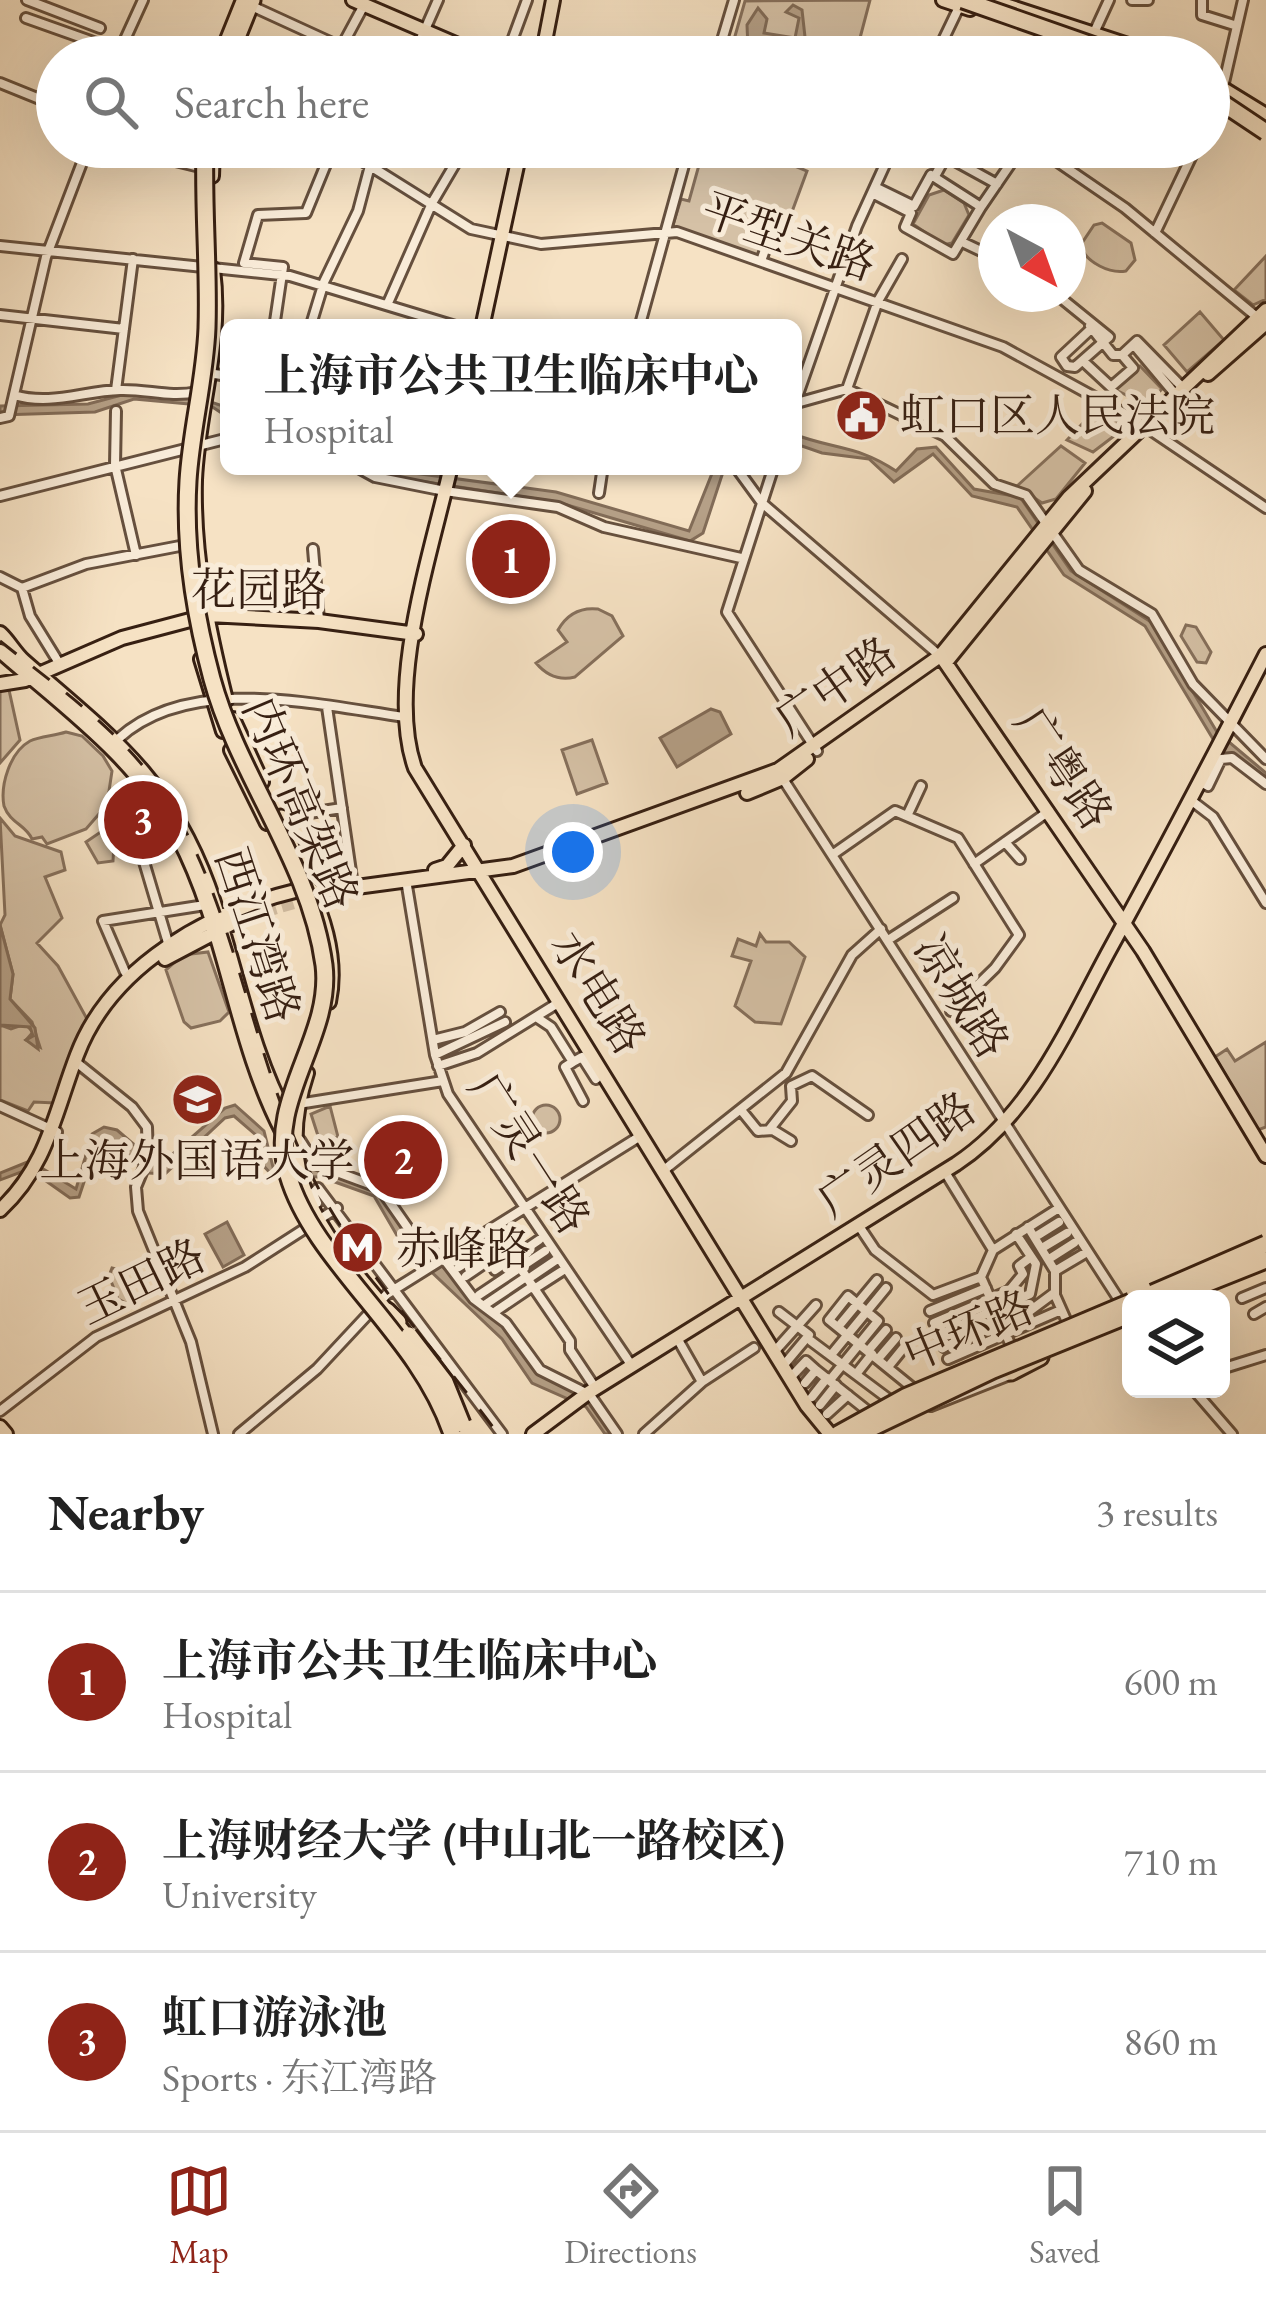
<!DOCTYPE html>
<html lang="en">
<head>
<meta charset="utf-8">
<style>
	body { margin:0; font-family:"EB Garamond","Noto Serif SC",serif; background:#f2f2f2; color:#222 }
	.controls { position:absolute; right:36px; bottom:36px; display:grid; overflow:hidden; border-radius:18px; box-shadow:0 12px 48px #0002 }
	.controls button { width:108px; height:108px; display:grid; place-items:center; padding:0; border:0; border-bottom:3px solid #e0e0e0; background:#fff; color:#222; font:60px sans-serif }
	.compass { position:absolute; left:978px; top:204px; width:108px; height:108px; border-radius:50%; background:#fff; box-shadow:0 12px 48px #0002; rotate:139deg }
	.you { position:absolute; left:573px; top:852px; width:42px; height:42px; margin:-30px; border:9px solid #fff; border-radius:50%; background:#1a73e8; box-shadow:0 0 0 18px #1a73e833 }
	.badge { display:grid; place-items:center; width:78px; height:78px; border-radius:50%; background:#8f2418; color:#fff; font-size:39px; font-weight:700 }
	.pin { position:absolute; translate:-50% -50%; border:6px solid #fff; box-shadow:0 3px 12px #0006 }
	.popup { position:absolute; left:220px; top:319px; width:582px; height:156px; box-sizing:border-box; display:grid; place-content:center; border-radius:18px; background:#fff; filter:drop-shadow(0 3px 9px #0005); font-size:39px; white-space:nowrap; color:#767676 }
	.popup b { font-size:45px; color:#222 }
	.popup::after { content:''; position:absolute; left:50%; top:100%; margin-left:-24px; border:24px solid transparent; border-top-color:#fff }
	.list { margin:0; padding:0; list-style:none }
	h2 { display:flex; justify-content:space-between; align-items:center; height:156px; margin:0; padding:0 48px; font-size:51px }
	h2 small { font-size:39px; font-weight:400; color:#767676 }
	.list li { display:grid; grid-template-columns:78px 1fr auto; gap:36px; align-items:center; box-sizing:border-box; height:180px; padding:0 48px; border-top:3px solid #e0e0e0 }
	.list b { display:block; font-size:45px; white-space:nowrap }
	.list p { margin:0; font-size:39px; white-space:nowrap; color:#767676 }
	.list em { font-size:39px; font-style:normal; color:#767676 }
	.icon { flex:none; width:66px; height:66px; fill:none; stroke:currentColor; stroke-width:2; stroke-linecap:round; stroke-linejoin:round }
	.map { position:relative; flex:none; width:1266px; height:1434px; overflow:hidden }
	.search { position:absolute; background:#fff; box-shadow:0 12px 48px #0002; left:36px; right:36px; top:36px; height:132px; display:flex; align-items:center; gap:30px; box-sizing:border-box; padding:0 42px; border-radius:66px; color:#767676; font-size:45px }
	.sheet { height:696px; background:#fff }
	nav { display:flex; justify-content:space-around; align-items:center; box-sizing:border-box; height:168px; border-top:3px solid #e0e0e0; background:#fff; font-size:33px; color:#767676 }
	nav a { display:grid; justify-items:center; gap:6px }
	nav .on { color:#8f2418 }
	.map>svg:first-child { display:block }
</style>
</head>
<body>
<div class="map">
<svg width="1266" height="1434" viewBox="0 0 1266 1434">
	<rect width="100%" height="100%" fill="#f6e2c4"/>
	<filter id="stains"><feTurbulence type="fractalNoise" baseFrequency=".00167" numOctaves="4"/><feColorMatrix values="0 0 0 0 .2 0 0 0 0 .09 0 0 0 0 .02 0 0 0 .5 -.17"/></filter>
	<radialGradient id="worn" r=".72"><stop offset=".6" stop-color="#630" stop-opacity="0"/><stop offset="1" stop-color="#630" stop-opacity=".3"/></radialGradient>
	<path fill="#d5c1a6" stroke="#86705c" stroke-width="3" d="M870,0l-15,57h-126l16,-56z
		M704,147h82l-6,13 27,11 -21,57 -11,-4 -12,34 -91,-30 9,-29 8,2z
		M944,190l20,13 5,12 -17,28 -9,2 -30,-21 16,-29z
		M1102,223l29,20 4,17 -9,11c-16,3 -39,-8 -46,-25l14,-21z
		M1266,256v43l-13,6 -19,-15z
		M1200,312l24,28 -37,32 -23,-27z
		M1140,366l22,23 -16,16 -32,-16z
		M1098,407l20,15v11l-25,19 -26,-12z
		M1061,446l24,17 -29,36 -14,4 -25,-17z
		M598,609l14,7 11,20 -48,41c-16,4 -28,-1 -39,-14l31,-21 -9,-12c9,-16 22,-23 40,-21z
		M1186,625l10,2 15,25 -5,11 -9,-1 -16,-26z
		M0,690h9l11,50 -20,23z
		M66,732l16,4 21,20 9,15 -3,20 -4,16 -19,22 -39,15 -5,-7 -10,2c-6,-14 -22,-16 -28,-33 -4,-21 6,-54 26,-65 10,-5 24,-5 36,-9z
		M592,740l15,43 -30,11 -15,-44z
		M0,818l15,18 46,16 4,18 -20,7 17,41 -25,25 21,23 29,53 -32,84 -21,-1 -6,9 -28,-11v-75l11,4 14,-5 8,8 -7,8 14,7 -8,-25 -22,-23 3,-25 -13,-49 5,-10z
		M105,829l9,14 -1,18 -15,2 -12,-21z
		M760,934l6,8h23l16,15 -24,67 -26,-2 -20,-16 16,-45 -19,-5 6,-17 18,7z
		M208,952l21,60 -9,9 -29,7 -7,-6 -18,-52 17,-15z
		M1266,1042v85l-8,3 -43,-73 12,-8 8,12z
		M532 1119a14 14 0 1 1 28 0a14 14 0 1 1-28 0Z
		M330,1106l8,31 -18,5 -9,-28z
		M438,1137l6,32 -37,16 -8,-41z
		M112,1268l11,3 10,25 -5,8 -10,-5 -9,-23z"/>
	<path fill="#b5a087" stroke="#826c58" stroke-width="3" d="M793,5l9,5 3,27 17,5 -1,15 -7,-11 -12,-4 -12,4 3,11h-7l-5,-14 -26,-2 -3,16h-18l14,-8 -1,-24 11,-17 9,11 -3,14 31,5 4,-20 -13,-6z
		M133,392l39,7 18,-4 39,13v10l-18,-12 -77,-7 -39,13 -95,3v-9l88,-2z
		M793,434c43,16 64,11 103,37l21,-22 19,-2 38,42 46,8 51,74 80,51 66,110 49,41v11l-47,-35 -74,-123 -81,-51 -47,-68 -45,-11 -39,-42 -39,28 -25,-23 -47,-6 -29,-10z
		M361,466l195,26 133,39 26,-65h10l-22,67 -13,8 -133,-39 -176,-27z
		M711,709l9,3 11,22 -54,33 -17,-29z
		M0,925l13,49 -3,25 25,29 3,21 -12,-9 7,-4 -3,-9 -30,-2z
		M235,1105l29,26 9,36h43l64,24 26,41 99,94 28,42 60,34 21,32h-9l-19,-27 -54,-24 -30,-44 -100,-95 -28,-48 -53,-19 -48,-1 -13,-14 -3,-26 -23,-20 -9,2 -60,56 -16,-1 -43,-36 -9,6 -18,54 -9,1 -41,-29 -29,11v-7l30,-12 46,28 16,-55 12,-7 13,3 42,36 66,-58z
		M227,1222l17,33 -21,12 -18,-33z"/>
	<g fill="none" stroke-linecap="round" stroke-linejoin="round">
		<path stroke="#d0bba0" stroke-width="12" stroke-dasharray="12 6" stroke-linecap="butt" d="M230,922l84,-25"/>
		<defs>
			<path id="minor" d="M27,0l73,28
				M1132,0h16
				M1202,0v15l32,10
				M256,8l85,39
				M26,18l93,33
				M1092,37l17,-37
				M117,57l26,-57
				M336,57l28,-52
				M413,57l25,-57
				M506,57l21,-57
				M717,57l17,-57
				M935,57l24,-50
				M0,83l57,23
				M1209,119l14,-32 20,-87
				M118,147l82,20
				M340,147l131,82 70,15 136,-12 326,115 128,70 135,91
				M1036,147l89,61 133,110
				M935,176l11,-20 51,28
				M872,193l39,20 -6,14 48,27 28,-47 -50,-32 -17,31 -39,-19
				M981,207l41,-60
				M1155,233l41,-86
				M962,242l34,16
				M0,246l290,30 172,52
				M761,261l15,-42
				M1056,294l53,43 -34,30 -8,-1 -6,-9 31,-29
				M388,303l44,-100 33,-56
				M0,315l124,14
				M274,328l9,-61 -39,-4 14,-48 48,-2 27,-66
				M310,328l14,-46 34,-71 17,-64
				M639,328l50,-181
				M1134,345l41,49
				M1122,355l15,-14 45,46
				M1083,361l28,26 22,-19 -11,-13h-9l-23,-29
				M207,373l22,3
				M847,389l31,-88 24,-42
				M116,390l17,-131
				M14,395c37,11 69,-4 106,-5 28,-1 49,8 77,2
				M795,403l62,-177 36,-79
				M793,404l54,-15 98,47 49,48 32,11 53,75 73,44 41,70 73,75
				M116,411l-1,54 21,90
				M0,418l9,-2 37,-159 42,-110
				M355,466l20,11 70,14 113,16 46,20 137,31
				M735,466l27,37 178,153
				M774,466l-47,146 90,139
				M599,493l4,-27
				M0,496l229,-58
				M313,549l6,71
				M0,577l22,11
				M22,588l64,-24 99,-19
				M22,588l8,28 29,47
				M327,707l26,178
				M118,739c72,-66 199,-34 287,-22
				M783,779l340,527
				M1201,782l7,4 13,-27 11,-1 34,26
				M1192,801l21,16 53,86
				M907,816l14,-30
				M283,817l59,-9
				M1005,842l15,17
				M832,855l63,-44 63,27 61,97 -24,33 -44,43
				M974,864l75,-53
				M407,886l28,169 13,39 184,272
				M888,940l65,-42
				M169,946l-30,-101 40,-6
				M125,972l-22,-51 102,-16
				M536,1017l15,10 22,35 -8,5 18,34
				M433,1040l32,-8 35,-20
				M435,1055l70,-33
				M76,1062l56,45 15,20 1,31 -12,29 2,24 53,131 22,92
				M573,1062l9,-5 14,22
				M438,1066l39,-13 81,-50
				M298,1104l145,-23
				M0,1106l57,26
				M741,1110l17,21 15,-1 18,11
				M769,1130l23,-29 -1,-15 21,-10 56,39
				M300,1140l15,24 65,24 32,46 35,29 27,36 32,24 34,47 50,25 27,39
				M664,1170l122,-97 66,-118 29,-26
				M945,1172l48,78
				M317,1203l-4,-10 5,-5 184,246
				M859,1226l16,24 58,45 48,-18 30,69
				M1028,1227l27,44
				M493,1228l77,113v9l26,39
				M1035,1237l24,-15
				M1042,1248l25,-15
				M1049,1259l25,-16
				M459,1267l42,-27
				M495,1270l44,-30
				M466,1276l41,-28
				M981,1277l12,-27 66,-42
				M528,1279l31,-21
				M534,1289l28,-18
				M479,1295l66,-44
				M1242,1298l24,-10
				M486,1304l40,-27
				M496,1311l37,-25
				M930,1311l56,-23
				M779,1312l30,23 -26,31
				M1254,1314l12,-7
				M1067,1322l-12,-27v-24l32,-19
				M934,1323l75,-32 14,-17 -4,-8 12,-9
				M838,1327l39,-47
				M939,1335l91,-41 6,-30 -20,-30
				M677,1338l25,44
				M811,1341l79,59
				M944,1347l83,-34 27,-20
				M868,1351l18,-21
				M774,1352l42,-47
				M831,1355l55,-67
				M878,1359l18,-21
				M948,1359l113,-49
				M888,1367l17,-21
				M1221,1369l45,-14
				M857,1373l15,-19
				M790,1378l16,-17 10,9
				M830,1380l48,-59 -30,-25 -19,24c28,23 57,46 85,69
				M805,1383l11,-13 53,42
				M1193,1389l39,45
				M812,1397l15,-19
				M820,1405l16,-20
				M931,1406l81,-32
				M0,1411l96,-74 149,-70 92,-59
				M827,1414l21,-19
				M239,1434l78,-65 70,-75 255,-159
				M644,1434l58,-52 52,-34"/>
			<path id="major" d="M353,0l133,57
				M943,0l27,9
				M990,0l175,57
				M220,57l23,-57
				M542,57l11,-57
				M1209,80l57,35
				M212,176l1,-29
				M213,269c10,76 -15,139 -18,211 -2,75 13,148 31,220
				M482,328l39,-181
				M1208,374l58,-51
				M451,466c-19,84 -65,220 -36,302l392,638 23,28
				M0,633c9,8 14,19 24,28 83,73 143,113 184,224 28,77 40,161 80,234
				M0,651c65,57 137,107 178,186 49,93 56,203 105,296
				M201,659l22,72
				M943,659l200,292 123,205
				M947,661l138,-170
				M0,684l25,-4 97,-42 87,-23 110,6 97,13
				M233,719l29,63
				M231,750l36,73
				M747,793l36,-15 24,-19
				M435,870l12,-4 17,-21
				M310,888c16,35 27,76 19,114
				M165,959l72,-38
				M307,1073c-41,123 37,180 106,270
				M0,1210c47,-43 55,-98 77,-155 34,-90 133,-144 222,-165l13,3 201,-27 265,-96 162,-114 129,-159 197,-187
				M0,1427l6,7
				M533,1434l55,-41 368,-229c76,-50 112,-138 154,-215 54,-98 105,-196 156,-295"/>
			<path id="highway" d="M229,57l23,-57
				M281,818l10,29
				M387,1311l11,11
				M1011,1372l29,-15"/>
		</defs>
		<use href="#minor" stroke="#66503e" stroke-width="14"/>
		<use href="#major" stroke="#361f12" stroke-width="18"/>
		<use href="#highway" stroke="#361f12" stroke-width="21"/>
		<use href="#minor" stroke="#f9ecd9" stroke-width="8"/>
		<use href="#major" stroke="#f6e2c4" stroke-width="12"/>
		<use href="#highway" stroke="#f6e2c4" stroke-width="15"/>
		<path stroke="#361f12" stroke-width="3" stroke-dasharray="21 21" stroke-linecap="butt" d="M0,641c56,45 118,87 160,147 76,111 88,259 148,380 47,97 127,180 190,266"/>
		<defs>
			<path id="highway-bridge" d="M963,0l163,57
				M1209,94l57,38
				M205,147c-2,61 4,121 2,181 -2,52 -16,102 -19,153 -4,66 7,135 24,198 27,99 98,183 112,286 9,73 -59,135 -36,210 26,89 131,159 164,259
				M1153,1293l113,-49
				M1168,1299l98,-39
				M409,1335l36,47 17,42
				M838,1434l67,-37 226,-95
				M859,1434l134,-64 138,-56"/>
		</defs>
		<use href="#highway-bridge" stroke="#361f12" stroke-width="21" stroke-linecap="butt"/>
		<use href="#highway-bridge" stroke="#f6e2c4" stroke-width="15"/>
	</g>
	<defs>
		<symbol id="civic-disc" viewBox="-11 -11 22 22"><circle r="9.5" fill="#8f2418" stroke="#f9ecd9"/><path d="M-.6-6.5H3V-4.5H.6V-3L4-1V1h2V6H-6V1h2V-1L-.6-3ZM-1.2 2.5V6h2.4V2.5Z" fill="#fff"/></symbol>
		<symbol id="university-disc" viewBox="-11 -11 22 22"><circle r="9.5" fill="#8f2418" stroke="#f9ecd9"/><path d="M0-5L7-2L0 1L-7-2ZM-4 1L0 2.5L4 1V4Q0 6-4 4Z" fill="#fff"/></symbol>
		<symbol id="metro-disc" viewBox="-11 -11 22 22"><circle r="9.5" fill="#8f2418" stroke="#f9ecd9"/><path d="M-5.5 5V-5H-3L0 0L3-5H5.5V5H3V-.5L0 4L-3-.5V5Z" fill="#fff"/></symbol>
	</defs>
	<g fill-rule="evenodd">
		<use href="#civic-disc" x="832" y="386" width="59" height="59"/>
		<use href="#university-disc" x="168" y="1070" width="59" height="59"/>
		<use href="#metro-disc" x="328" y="1218" width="59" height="59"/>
	</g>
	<g text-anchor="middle" stroke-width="10" stroke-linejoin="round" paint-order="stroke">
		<g font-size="45" fill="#361f12" stroke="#f9ecd9">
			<text transform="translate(789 236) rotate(19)" y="16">平型关路</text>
			<text x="259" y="605">花园路</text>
			<text transform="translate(835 686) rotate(-35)" y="16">广中路</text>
			<text transform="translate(1064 768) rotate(56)" y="16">广粤路</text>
			<text transform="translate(301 803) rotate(67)" y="16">内环高架路</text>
			<text transform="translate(258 935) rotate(72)" y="16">西江湾路</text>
			<text transform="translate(599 992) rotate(58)" y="16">水电路</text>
			<text transform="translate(962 996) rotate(58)" y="16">凉城路</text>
			<text transform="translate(530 1153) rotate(57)" y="16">广灵一路</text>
			<text transform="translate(896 1154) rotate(-35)" y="16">广灵四路</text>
			<text transform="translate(141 1281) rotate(-26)" y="16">玉田路</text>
			<text transform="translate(968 1330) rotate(-23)" y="16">中环路</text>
		</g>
		<g font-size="45" fill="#361f12" stroke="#f9ecd9" text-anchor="start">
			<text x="900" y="431">虹口区人民法院</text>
			<text x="197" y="1176" text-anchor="middle">上海外国语大学</text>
			<text x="396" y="1264">赤峰路</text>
		</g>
	</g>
	<rect width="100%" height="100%" filter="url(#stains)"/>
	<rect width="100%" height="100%" fill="url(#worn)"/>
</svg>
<div class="controls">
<button><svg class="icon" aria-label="layers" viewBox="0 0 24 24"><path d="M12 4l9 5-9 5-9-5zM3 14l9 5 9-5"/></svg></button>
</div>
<svg class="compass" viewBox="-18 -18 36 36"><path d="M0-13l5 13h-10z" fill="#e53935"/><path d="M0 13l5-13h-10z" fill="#767676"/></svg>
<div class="you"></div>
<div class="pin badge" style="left:511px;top:559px">1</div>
<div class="popup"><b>上海市公共卫生临床中心</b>Hospital</div>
<div class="pin badge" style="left:403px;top:1160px">2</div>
<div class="pin badge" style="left:143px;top:820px">3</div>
<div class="search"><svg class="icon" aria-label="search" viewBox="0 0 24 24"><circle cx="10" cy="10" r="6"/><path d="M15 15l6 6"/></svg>Search here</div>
</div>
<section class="sheet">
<h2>Nearby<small>3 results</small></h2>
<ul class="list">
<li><span class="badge">1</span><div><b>上海市公共卫生临床中心</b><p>Hospital</p></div><em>600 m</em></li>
<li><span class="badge">2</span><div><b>上海财经大学 (中山北一路校区)</b><p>University</p></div><em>710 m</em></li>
<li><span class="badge">3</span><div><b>虹口游泳池</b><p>Sports · 东江湾路</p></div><em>860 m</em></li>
</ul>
</section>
<nav>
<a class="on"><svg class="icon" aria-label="map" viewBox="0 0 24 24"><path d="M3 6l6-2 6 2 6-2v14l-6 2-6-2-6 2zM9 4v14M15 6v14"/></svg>Map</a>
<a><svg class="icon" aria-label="directions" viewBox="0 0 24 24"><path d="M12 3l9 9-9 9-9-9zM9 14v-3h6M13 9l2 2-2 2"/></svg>Directions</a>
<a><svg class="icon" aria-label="saved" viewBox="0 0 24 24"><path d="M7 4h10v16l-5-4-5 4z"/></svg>Saved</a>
</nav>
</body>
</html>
